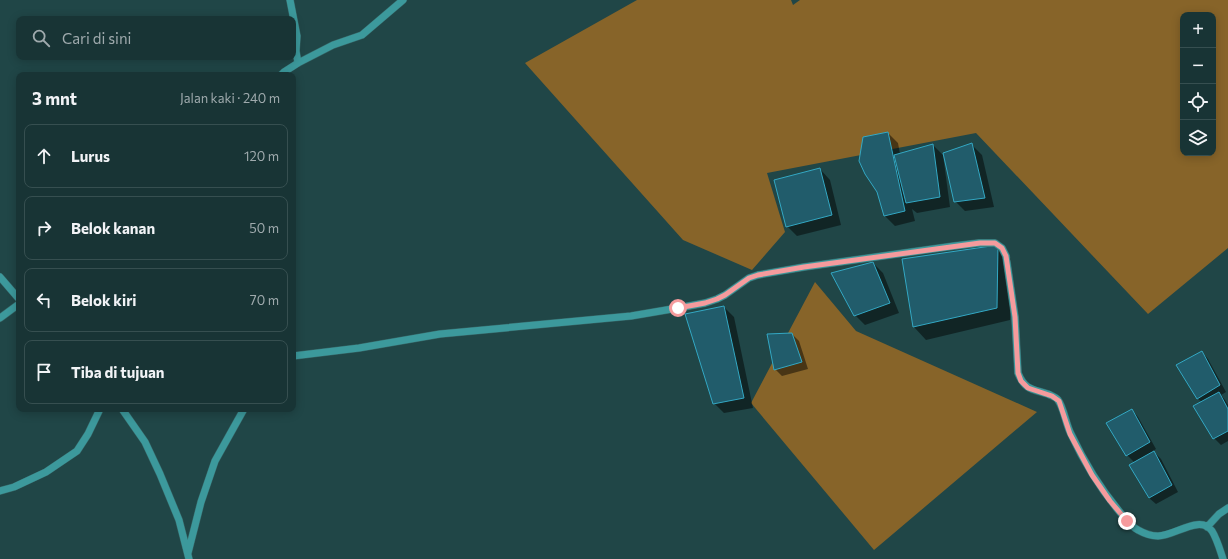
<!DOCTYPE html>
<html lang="id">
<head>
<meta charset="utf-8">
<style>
	body { margin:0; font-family:Commissioner,sans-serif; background:#253f41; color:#f1f3f6 }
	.controls { position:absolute; right:12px; top:12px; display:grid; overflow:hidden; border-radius:8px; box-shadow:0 2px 10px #0003 }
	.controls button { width:36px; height:36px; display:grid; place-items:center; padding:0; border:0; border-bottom:1px solid #364f50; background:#183435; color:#f1f3f6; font:20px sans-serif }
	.stop { position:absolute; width:12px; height:12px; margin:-9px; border:3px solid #f59b9d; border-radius:50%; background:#fff }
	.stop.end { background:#f59b9d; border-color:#fff; box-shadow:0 1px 4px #0008 }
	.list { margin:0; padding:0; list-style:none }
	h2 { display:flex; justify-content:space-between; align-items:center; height:52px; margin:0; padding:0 16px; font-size:17px }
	h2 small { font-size:13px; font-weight:400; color:#9faaad }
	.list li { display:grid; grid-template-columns:26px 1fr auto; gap:12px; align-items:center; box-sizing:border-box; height:64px; margin:0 8px 8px; padding:0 8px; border:1px solid #364f50; border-radius:8px }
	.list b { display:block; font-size:15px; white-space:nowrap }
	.list em { font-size:13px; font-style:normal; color:#9faaad }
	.icon { flex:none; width:22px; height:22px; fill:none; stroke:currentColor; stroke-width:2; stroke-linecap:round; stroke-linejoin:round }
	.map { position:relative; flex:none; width:1228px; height:559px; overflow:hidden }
	.search { position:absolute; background:#183435; box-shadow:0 2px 10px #0003; left:16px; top:16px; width:280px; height:44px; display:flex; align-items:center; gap:10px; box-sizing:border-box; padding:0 14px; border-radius:8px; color:#9faaad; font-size:15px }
	.panel { position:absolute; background:#183435; box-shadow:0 2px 10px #0003; left:16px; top:72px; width:280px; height:340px; border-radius:8px }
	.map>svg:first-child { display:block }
</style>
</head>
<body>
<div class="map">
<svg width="1228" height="559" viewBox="0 0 1228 559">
	<rect width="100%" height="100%" fill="#204647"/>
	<path fill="#876429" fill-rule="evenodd" d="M637,0h154l2,5 7,-5h428v248l-80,66 -172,-181 -209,40 18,59 -33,38 -69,-30 -158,-177zM1183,15h30v138h-30z
		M815,282l41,49 181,81 -163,138 -123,-147z"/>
	<path fill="#0007" d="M888,133l10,10 2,11 33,-9 10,10 7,52 -33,6 -5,-4 3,12 -20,5 -10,-10z
		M972,145l10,10 12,52 -29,4 -10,-10z
		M820,169l10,11 11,45 -44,11 -10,-10z
		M998,246l13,13 -1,61 -84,20 -12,-13 -10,-67z
		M873,263l10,10 16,40 -34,12 -10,-10z
		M724,307l10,10 19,91 -29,5 -10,-10z
		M792,334l7,7 9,28 -26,7 -7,-7z
		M1202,352l6,7 18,33 -5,3 4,5 3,5v36l-7,4 -7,-7 -20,-32 8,-4 -5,-4z
		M1132,410l6,7 18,32 -3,2 8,8 17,33 -22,12 -7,-6 -14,-35 -8,-8z"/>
	<path fill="#215c6b" stroke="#33a8c4" d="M888,132l17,79 -21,5 -7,-24 -12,-18 -6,-13 4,-24z
		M972,143l13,55 -31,4 -11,-49z
		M933,144l7,53 -34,6 -12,-48z
		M820,168l12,47 -46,12 -12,-47z
		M998,245l-1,63 -84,19 -11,-68z
		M873,262l17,41 -36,13 -23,-43z
		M724,306l20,92 -31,6 -28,-90z
		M792,333l10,29 -28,8 -7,-36z
		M1202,351l18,34 -23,14 -21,-34z
		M1219,392l9,17v22l-15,8 -20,-33z
		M1132,409l18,33 -24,14 -20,-33z
		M1154,451l18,34 -23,13 -20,-33z"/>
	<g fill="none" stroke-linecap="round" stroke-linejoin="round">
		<defs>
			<path id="minor" d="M290,0l7,36 -1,15 2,12
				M281,75l3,-3 14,-9 35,-18 29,-10 41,-35
				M0,277l19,22
				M0,318l19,-14
				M293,356l66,-8 81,-14 191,-18 47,-8 27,-5 12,-4 8,-4 24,-17 9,-3 46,-8 150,-21 25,-3h16l7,5 4,8 9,61 3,56c7,17 14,16 30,21 4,2 8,3 10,6 6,8 8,25 13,34 13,28 29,54 48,77 6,7 11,15 19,19 7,4 13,6 20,6 17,0 42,-22 54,-5 5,8 8,19 11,28
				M122,409l23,33 15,32 19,46 10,39
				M0,491l14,-4 32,-15 31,-21 11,-17 12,-25
				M1207,527l12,-13 9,-6
				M188,553l13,-51 14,-41 29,-52"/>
		</defs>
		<use href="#minor" stroke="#366465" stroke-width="8"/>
		<use href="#minor" stroke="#3c999c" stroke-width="7"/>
	</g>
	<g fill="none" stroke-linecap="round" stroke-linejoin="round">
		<path stroke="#f59b9d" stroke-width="5" d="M678,308l27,-5 12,-4 8,-4 24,-17 9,-3 46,-8 176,-24h15l7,5 4,8 9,61 3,56 3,8 7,7 24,8 7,5 11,33 22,41 18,26 17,20"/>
	</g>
</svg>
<div class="controls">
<button>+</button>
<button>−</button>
<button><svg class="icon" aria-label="locate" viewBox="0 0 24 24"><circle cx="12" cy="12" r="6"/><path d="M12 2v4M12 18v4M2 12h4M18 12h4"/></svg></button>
<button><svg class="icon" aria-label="layers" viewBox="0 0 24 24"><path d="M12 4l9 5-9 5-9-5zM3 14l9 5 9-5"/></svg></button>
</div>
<div class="stop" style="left:678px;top:308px"></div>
<div class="stop end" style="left:1127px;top:521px"></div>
<div class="search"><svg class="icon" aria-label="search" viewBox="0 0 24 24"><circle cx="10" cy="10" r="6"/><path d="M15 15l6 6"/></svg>Cari di sini</div>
<section class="panel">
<h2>3 mnt<small>Jalan kaki · 240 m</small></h2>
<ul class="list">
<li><svg class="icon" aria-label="ahead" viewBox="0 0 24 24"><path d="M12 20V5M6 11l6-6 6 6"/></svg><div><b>Lurus</b></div><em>120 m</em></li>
<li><svg class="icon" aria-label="right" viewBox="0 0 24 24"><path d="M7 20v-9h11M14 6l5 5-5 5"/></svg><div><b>Belok kanan</b></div><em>50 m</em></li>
<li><svg class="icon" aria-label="left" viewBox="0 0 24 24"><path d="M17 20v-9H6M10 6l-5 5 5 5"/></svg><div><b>Belok kiri</b></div><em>70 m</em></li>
<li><svg class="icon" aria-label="arrive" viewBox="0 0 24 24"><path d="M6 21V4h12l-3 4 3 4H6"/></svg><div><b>Tiba di tujuan</b></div></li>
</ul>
</section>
</div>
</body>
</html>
